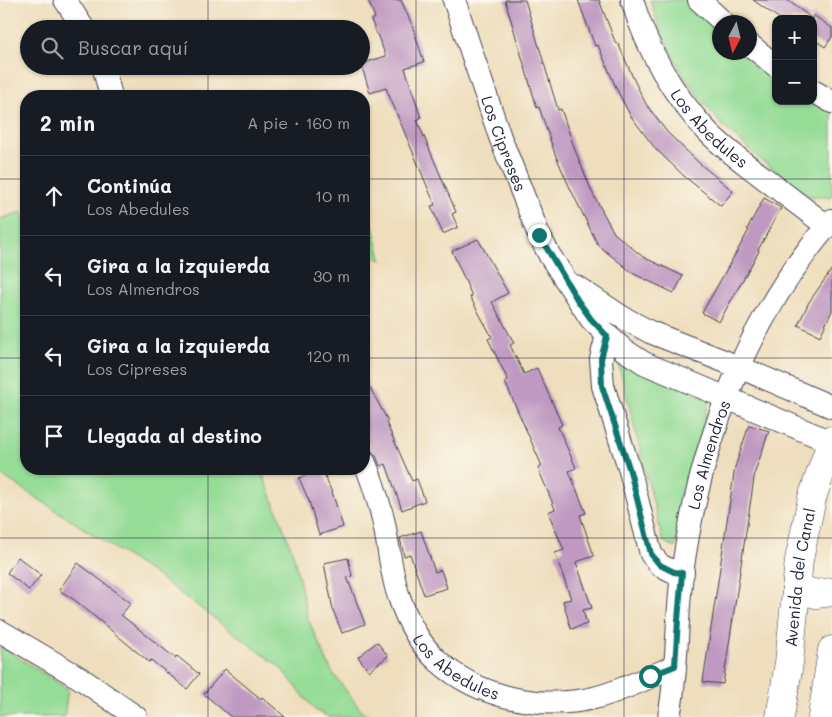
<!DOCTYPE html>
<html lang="es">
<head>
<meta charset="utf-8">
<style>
	body { margin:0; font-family:Mali,sans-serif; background:#242831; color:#f1f3f6 }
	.controls { position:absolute; right:15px; top:15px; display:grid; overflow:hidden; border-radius:10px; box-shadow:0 1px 4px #0004 }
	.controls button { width:45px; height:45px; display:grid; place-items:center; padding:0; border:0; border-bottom:1px solid #363941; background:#171b24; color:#f1f3f6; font:25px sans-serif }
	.compass { position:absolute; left:712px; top:15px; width:45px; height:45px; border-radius:50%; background:#171b24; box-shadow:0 1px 4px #0004; rotate:187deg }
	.stop { position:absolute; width:15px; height:15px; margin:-11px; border:4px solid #0f766e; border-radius:50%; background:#fff }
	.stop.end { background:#0f766e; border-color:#fff; box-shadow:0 1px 5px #0008 }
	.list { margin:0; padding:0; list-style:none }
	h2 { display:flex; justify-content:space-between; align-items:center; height:65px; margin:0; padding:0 20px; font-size:21px }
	h2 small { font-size:16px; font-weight:400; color:#9ea1a6 }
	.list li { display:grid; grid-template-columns:32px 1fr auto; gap:15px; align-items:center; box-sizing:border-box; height:80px; padding:0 20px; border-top:1px solid #363941 }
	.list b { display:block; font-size:19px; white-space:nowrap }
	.list p { margin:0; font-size:16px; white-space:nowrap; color:#9ea1a6 }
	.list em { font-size:16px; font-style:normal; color:#9ea1a6 }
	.icon { flex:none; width:28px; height:28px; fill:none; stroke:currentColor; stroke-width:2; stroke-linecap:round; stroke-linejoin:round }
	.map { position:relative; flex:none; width:832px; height:717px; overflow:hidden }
	.search { position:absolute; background:#171b24; box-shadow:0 1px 4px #0004; left:20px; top:20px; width:350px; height:55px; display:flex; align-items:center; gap:12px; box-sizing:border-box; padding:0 18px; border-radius:28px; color:#9ea1a6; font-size:19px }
	.panel { position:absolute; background:#171b24; box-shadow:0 1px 4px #0004; left:20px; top:90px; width:350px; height:385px; border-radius:20px }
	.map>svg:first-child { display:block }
</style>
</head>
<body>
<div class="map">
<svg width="832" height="717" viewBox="0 0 832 717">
	<rect width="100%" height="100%" fill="#fbf7ec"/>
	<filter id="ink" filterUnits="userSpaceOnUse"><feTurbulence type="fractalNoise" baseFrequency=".02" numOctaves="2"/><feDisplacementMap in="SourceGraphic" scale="10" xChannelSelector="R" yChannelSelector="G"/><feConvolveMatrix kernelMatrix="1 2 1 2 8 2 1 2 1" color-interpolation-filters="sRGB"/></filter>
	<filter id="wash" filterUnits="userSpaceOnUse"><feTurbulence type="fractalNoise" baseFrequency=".0096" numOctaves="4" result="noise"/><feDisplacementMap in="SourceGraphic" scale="20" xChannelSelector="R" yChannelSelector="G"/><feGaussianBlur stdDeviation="1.12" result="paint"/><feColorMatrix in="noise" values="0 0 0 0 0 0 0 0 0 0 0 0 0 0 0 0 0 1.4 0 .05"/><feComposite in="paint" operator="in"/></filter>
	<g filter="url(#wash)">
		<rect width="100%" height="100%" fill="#efdebd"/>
		<path fill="#95dc96" stroke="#5c7f68" d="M650,0h38l31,30 1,22 22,1 34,24v24h37l19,8v89l-23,-2 -48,-36 -41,-37 -35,-44 -25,-50z
			M364,194l18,67 -18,-12z
			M21,212l5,9v248h235l32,84 15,66 24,53 28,37 11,8h-42l-14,-7 -35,-43 -123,-91 -157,-102v-255z
			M616,354l93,46 -34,148 -12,-7z
			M0,646l68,43 -4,28h-64z"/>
		<g id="blocks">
			<path fill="#bf99c1" d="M368,0h33l11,25 12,37 -19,6 16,50 -4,2 39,92 -4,2 6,13 -15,7 -12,-28 4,-1 -49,-117 -16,5 -9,-29 25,-8 -15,-36 4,-2z
				M505,0h20l33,110 3,-1 14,41 17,42 22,41 29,24 40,19 -9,17 -40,-19 -36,-29 -29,-59 -14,-32 -16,-47 -2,1z
				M578,0h21l17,44 2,-1 16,37 12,24 21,28 32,31 34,28 -12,15 -37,-30 -26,-25h-1l-27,-36 -13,-25 -19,-45 -3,1z
				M753,0h34l26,19v-4l19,13v9l-7,10 -12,-8v-20h-33z
				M764,198l17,10 -23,42 1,1 -40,71 -17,-9 47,-83 -2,-1z
				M478,239l30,54 -16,9 22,41 -4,2 14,29 13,-6 25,57 -4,2 18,41 -7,3 17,42 -6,2 14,41 -18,6 16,46 -9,2 4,14 -16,5 -8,-28 8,-2 -16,-46 9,-3 -16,-38 7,-3 -17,-41 4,-2 -37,-84 3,-2 -20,-41 4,-2 -22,-40 2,-1 -20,-45z
				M832,269v42l-12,25 -22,-11 11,-23z
				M364,377l24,44 -2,1 26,59 5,-2 8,22 -23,9 -16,-46 -6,2 -4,-10 -5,-6 -7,-16z
				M749,425l20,6 -14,41 -32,212 -20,-2 32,-215z
				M322,469l11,26 10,32 -24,8 -10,-34 -10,-23z
				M421,531l14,41 6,-2 6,18 -23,7 -14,-41 -6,2 -4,-18z
				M18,557l23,18 -12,15 -22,-17z
				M348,558l4,18 -5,1 18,47 -23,9 -9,-23 -9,-47z
				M78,563l53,40 -10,12 54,43 2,-2 22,18 -12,15 -36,-29 -2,2 -73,-61 -17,-11z
				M377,642l11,14 -19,15 -11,-14z
				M225,669l36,30 1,-2 23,20h-54l-27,-23z"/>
		</g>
	</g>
	<g filter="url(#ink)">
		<use href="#blocks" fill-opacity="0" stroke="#413e4e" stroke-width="1"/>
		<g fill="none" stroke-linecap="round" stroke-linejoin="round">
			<defs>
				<g id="street">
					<path d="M65,0l19,29"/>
					<path id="s1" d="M454,0l46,137 39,98 11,21 41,63 16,16 17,15 20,13 187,79"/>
					<path id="s2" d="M632,0c15,49 40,94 75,131 16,17 35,30 53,44 22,17 44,34 67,51"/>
					<path d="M699,0l24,22"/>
					<path d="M750,45l26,21"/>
					<path d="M103,66l8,30"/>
					<path d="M813,91l19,11"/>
					<path d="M575,286l47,31 28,15 89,35 93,40"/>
					<path d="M607,335l-6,24 2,27 27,85 21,83 9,11 14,7 9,1"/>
					<path id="s3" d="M364,461c8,18 14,38 19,58 6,26 7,52 16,78 8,23 20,47 39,64 41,37 103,49 156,37 28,-7 55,-21 81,-32"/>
					<path d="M0,631l80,47 56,39"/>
					<path id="s4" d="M669,717c9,-47 7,-96 13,-143 17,-128 64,-255 150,-354"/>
				</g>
				<g id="secondary">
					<path d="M796,588l20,6 16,-2"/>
					<path id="s5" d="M780,717l9,-54 10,-103 13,-62 20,-58"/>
					<path d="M822,717l10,-67"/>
				</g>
			</defs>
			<use href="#street" stroke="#413e4e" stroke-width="24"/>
			<use href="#secondary" stroke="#413e4e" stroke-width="29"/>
			<use href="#street" stroke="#fff" stroke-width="22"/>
			<use href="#secondary" stroke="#fff" stroke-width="28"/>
		</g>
	</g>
	<g fill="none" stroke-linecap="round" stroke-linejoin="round" filter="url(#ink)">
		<path stroke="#0f766e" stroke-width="6" d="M539,235l39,66 13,18 16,17 -6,23 1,27 28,85 21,83 9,11 14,7 8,1 -4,47 -3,46 -25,10"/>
	</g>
	<path fill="none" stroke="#22223b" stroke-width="1" stroke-opacity="0.55" d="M208,0v29M416,0v717M624,0v717M208,66v30M0,179h26M364,179h468M0,358h26M364,358h468M208,469v248M0,538h832"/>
	<g text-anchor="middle" stroke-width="5" stroke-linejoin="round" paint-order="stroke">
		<g font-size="16" fill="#22223b" stroke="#fbf7ec">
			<text dy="6" stroke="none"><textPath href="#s2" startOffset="152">Los Abedules</textPath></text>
			<text dy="6" stroke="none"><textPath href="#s1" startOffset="152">Los Cipreses</textPath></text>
			<text dy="6" stroke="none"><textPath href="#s4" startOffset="266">Los Almendros</textPath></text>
			<text dy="6" stroke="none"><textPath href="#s5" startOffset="141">Avenida del Canal</textPath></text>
			<text dy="6" stroke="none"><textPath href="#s3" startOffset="235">Los Abedules</textPath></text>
		</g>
	</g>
</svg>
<div class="controls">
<button>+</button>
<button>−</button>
</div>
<svg class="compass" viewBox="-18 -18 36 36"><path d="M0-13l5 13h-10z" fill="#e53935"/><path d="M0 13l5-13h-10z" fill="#9ea1a6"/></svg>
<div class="stop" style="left:650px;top:676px"></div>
<div class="stop end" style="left:539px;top:235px"></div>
<div class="search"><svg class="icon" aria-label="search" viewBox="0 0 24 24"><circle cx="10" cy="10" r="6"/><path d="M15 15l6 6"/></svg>Buscar aquí</div>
<section class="panel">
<h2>2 min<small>A pie · 160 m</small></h2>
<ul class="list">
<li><svg class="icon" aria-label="ahead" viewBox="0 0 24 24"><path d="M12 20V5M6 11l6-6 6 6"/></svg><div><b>Continúa</b><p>Los Abedules</p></div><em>10 m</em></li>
<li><svg class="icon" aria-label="left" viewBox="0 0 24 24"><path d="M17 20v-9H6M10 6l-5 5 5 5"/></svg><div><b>Gira a la izquierda</b><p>Los Almendros</p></div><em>30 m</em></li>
<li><svg class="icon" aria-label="left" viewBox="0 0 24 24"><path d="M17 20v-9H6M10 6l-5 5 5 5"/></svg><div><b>Gira a la izquierda</b><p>Los Cipreses</p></div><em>120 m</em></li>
<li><svg class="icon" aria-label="arrive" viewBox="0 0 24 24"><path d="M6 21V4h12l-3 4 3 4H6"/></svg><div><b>Llegada al destino</b></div></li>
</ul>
</section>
</div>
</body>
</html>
